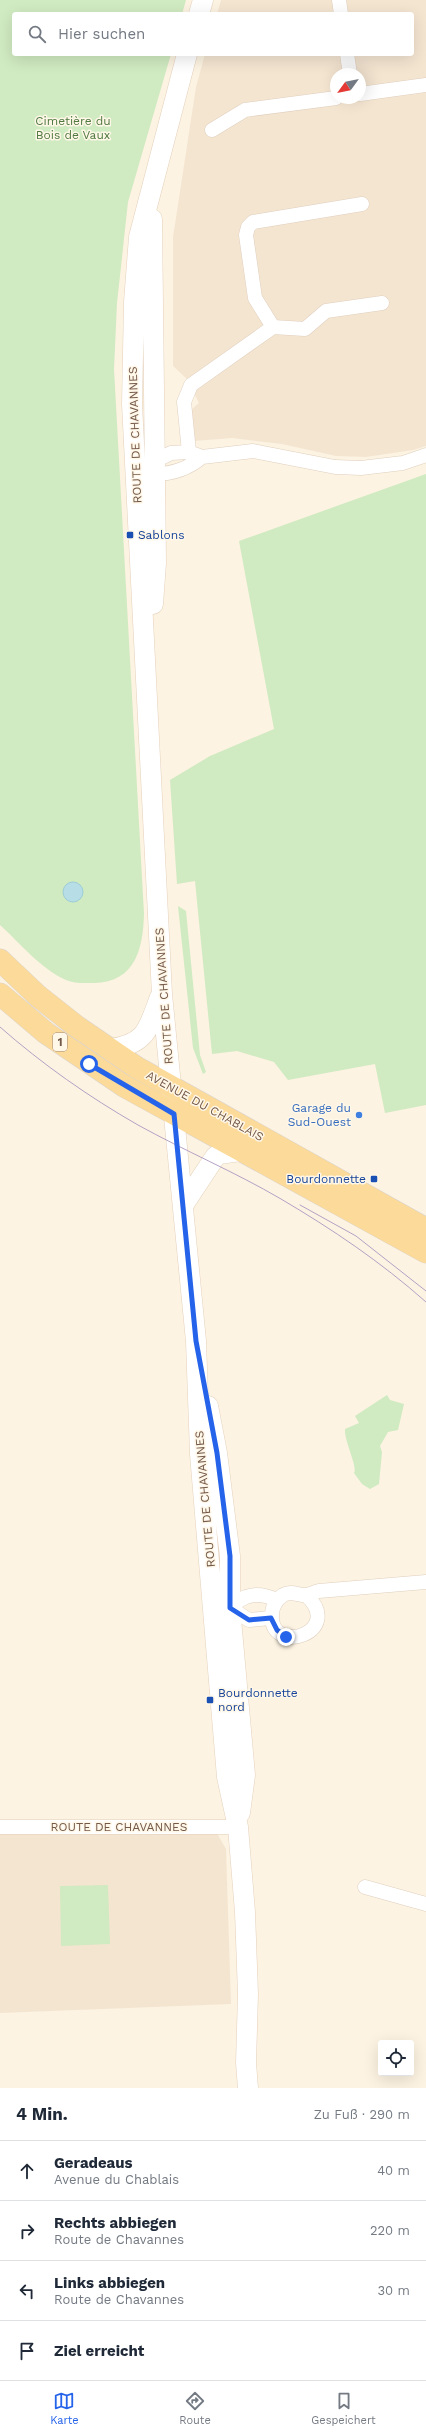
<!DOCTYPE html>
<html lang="de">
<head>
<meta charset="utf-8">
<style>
	body { margin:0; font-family:"Work Sans",sans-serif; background:#f2f2f3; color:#1f2937 }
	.controls { position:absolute; right:12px; bottom:12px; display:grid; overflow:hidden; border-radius:4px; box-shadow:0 4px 16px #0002 }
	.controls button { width:36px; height:36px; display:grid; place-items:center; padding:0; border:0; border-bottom:1px solid #e0e1e3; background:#fff; color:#1f2937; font:20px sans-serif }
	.compass { position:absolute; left:330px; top:68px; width:36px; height:36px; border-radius:50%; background:#fff; box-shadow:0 4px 16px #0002; rotate:237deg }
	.stop { position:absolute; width:12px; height:12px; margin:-9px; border:3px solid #2563eb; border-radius:50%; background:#fff }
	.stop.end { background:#2563eb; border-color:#fff; box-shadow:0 1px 4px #0008 }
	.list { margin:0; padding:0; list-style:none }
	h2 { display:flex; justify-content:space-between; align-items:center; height:52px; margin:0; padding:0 16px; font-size:17px }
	h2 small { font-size:13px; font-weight:400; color:#747a83 }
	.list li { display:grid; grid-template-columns:26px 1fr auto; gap:12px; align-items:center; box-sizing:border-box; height:60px; padding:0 16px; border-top:1px solid #e0e1e3 }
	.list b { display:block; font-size:15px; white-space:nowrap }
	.list p { margin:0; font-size:13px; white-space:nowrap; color:#747a83 }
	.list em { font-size:13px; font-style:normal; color:#747a83 }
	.icon { flex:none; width:22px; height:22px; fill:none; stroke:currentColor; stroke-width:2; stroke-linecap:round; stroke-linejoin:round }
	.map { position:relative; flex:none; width:426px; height:2088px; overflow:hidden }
	.search { position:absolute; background:#fff; box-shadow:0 4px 16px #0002; left:12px; right:12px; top:12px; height:44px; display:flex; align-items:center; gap:10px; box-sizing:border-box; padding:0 14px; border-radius:4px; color:#747a83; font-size:15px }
	.sheet { height:292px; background:#fff }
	nav { display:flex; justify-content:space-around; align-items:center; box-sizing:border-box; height:56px; border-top:1px solid #e0e1e3; background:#fff; font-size:11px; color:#747a83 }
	nav a { display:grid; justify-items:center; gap:2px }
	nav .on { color:#2563eb }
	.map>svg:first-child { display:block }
</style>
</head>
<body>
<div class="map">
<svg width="426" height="2088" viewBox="0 0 426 2088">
	<rect width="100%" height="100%" fill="#fcf3e2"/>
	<path fill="#f4e5d1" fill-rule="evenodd" d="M221,0h205v446l-13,4 -47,7 -30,-1 -54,-12 -50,-6 -38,3 -4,-25 3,-8 6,-5 -13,-25 -13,-12v-129l23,-150 9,-33h207v-40h-195zM336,74h24v24h-24z
		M0,1821h210l16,28 5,155 -231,9z"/>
	<path fill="#d0eac1" d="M0,0h186l-4,14h-168v40h157l-43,148 -11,101 -3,66 30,545c-1,34 -8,68 -50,69 -9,0 -19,1 -28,-3 -25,-11 -46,-37 -66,-55z
		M426,474v631l-41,8 -10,-49 -87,16 -14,-18 -37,-11 -25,3 -17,-173 -18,3 -7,-104 40,-24 64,-27 -35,-188z
		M178,906l8,5 14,144 6,17 -3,2 -10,-26z
		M387,1395l3,5 14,4 -6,26 -10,2 -8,14 2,6 -3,32 -9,5 -8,-5 -8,-11c4,-6 -10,-32 -9,-44l14,-6 -4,-7z
		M108,1885l2,59 -49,2 -1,-60z"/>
	<path fill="#b7dde6" stroke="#9dcdd7" d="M63 892a10 10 0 1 1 20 0a10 10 0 1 1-20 0Z"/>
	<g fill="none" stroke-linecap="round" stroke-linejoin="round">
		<defs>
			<path id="street" d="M339,0l2,14
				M347,54l3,20
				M360,94l66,-9
				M212,130l33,-20 91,-12
				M273,327l32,2 21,-18 56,-8
				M189,452l-5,-50 7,-17 82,-58 -18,-29 -9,-63 2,-8 5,-5 109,-18
				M151,466l4,-5 16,-8 18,-1 13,5 51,-6 82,16 26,1 42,-5 23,-8
				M150,467l5,7c17,0 34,-6 47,-17
				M306,1595c40,37 -36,62 -34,20 0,-8 4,-15 11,-20 9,-5 16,1 24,0 4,-1 8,-3 12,-4l107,-9
				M230,1608l19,12 22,-2
				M224,1609c10,-1 13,-9 22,-12 10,-4 22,-1 31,3
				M0,1827h238
				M365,1887l61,17"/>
			<path id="secondary" d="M199,14l4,-14
				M187,54l-48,183 -5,65 -2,102 30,590 34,347 4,113 27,323 11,50 7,85 3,82 -2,69 2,25
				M152,219l4,344 -3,41
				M110,1049c37,-5 38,-20 50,-52
				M184,1204l31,-47 4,-3 21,-3
				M208,1406l9,47 13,103v52l15,167 -5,38"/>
			<path id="primary" d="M0,960l38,36 38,30 60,41 290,162
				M0,994l46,39 78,53 302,166"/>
		</defs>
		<use href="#street" stroke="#e0cfbe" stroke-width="15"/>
		<use href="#secondary" stroke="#e5d1bc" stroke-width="21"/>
		<use href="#primary" stroke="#dbd4d0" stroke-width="23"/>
		<use href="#street" stroke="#fff" stroke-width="14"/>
		<use href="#secondary" stroke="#fff" stroke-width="20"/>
		<use href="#primary" stroke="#fbda9a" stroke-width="22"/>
		<path stroke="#b6a1c5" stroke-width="1" d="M0,1027c42,37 89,70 138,98 47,26 97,47 143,74 51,30 100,63 145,103
			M300,1205l56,31 70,55"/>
	</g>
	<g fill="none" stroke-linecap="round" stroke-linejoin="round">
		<path stroke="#2563eb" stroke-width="5" d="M89,1064l85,50 22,227 21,112 13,103v52l19,12 22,-2 6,12 9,7"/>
	</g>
	<g fill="#1a4fb4" stroke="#fff7e8" stroke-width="1.5">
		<rect x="126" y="531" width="8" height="8" rx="2"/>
		<rect x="370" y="1175" width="8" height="8" rx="2"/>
		<rect x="206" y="1696" width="8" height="8" rx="2"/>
	</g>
	<circle fill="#3f7fe0" stroke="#fff7e8" stroke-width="1.5" cx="359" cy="1115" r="4"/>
	<g text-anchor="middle" stroke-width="3" stroke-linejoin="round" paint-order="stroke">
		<rect fill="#fff7e8" stroke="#9e8879" stroke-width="1" x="53" y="1033" width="14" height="18" rx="3"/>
		<g font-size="11" font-weight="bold" fill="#745949">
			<text x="60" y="1046">1</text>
		</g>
		<g font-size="12" fill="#507a41" stroke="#fff7e8">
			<text x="73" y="125">Cimetière du<tspan x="73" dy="14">Bois de Vaux</tspan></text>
		</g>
		<g font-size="12" fill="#745949" stroke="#fff7e8">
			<text transform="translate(135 435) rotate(-92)" y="4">ROUTE DE CHAVANNES</text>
			<text transform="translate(164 996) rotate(-94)" y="4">ROUTE DE CHAVANNES</text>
			<text transform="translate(205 1106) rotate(29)" y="4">AVENUE DU CHABLAIS</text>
			<text transform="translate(205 1499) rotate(-95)" y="4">ROUTE DE CHAVANNES</text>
			<text x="119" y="1831">ROUTE DE CHAVANNES</text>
		</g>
		<g font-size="12" fill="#164399" stroke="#fff7e8" text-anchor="start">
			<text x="138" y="539">Sablons</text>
			<text x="366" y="1183" text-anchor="end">Bourdonnette</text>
			<text x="218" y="1697">Bourdonnette<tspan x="218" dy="14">nord</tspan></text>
		</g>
		<g font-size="12" fill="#366cbe" stroke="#fff7e8" text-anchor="end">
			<text x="351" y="1112">Garage du<tspan x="351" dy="14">Sud-Ouest</tspan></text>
		</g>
	</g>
</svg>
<div class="controls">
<button><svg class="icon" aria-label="locate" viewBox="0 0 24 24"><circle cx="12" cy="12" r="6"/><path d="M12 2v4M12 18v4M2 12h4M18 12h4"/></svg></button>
</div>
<svg class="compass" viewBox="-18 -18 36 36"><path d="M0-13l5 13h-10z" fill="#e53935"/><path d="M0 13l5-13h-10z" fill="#747a83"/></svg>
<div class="stop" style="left:89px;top:1064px"></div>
<div class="stop end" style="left:286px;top:1637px"></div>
<div class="search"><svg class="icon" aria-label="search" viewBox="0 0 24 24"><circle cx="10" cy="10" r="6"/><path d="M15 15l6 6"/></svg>Hier suchen</div>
</div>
<section class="sheet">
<h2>4 Min.<small>Zu Fuß · 290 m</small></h2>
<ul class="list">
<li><svg class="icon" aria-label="ahead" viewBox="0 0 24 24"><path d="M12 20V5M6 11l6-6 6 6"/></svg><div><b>Geradeaus</b><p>Avenue du Chablais</p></div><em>40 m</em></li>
<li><svg class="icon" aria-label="right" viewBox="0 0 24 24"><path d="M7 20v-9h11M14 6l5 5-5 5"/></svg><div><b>Rechts abbiegen</b><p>Route de Chavannes</p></div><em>220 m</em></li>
<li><svg class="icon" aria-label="left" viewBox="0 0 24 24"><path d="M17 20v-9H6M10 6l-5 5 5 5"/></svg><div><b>Links abbiegen</b><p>Route de Chavannes</p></div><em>30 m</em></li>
<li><svg class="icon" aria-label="arrive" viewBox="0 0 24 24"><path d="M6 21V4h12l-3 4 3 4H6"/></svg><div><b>Ziel erreicht</b></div></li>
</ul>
</section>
<nav>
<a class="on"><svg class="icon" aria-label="map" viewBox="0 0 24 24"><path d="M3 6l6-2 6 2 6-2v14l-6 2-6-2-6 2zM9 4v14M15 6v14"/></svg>Karte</a>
<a><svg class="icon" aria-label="directions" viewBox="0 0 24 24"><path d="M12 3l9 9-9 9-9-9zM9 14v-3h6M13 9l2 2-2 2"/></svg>Route</a>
<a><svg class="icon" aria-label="saved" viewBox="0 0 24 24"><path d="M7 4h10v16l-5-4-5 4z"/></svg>Gespeichert</a>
</nav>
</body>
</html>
